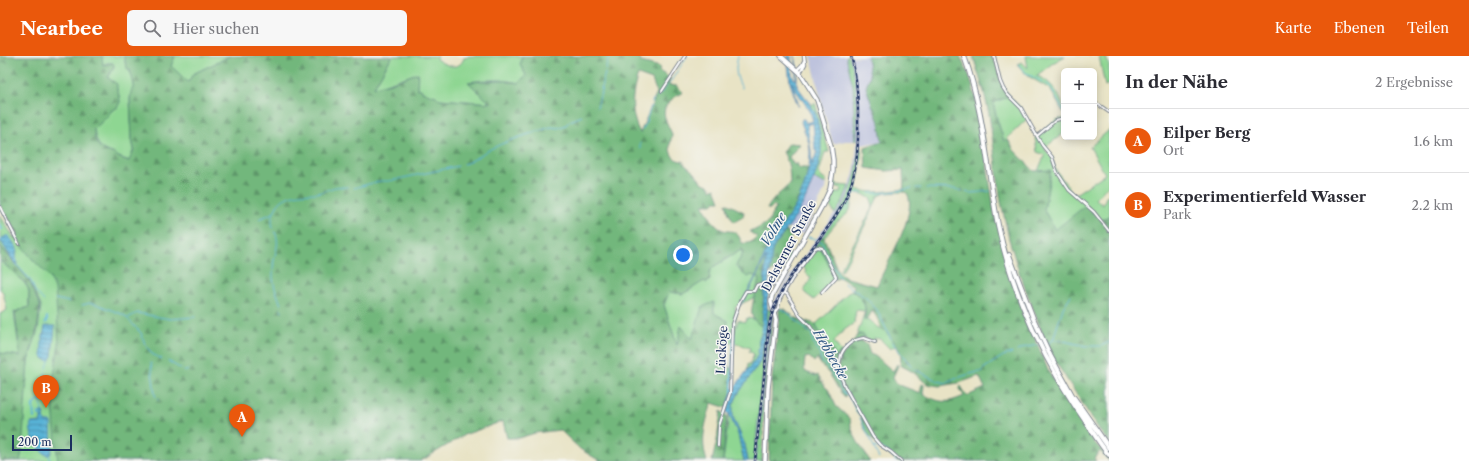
<!DOCTYPE html>
<html lang="de">
<head>
<meta charset="utf-8">
<style>
	body { margin:0; font-family:"Libre Caslon Text",serif; background:#f7f7f7; color:#2b2b33 }
	.controls { position:absolute; right:12px; top:12px; display:grid; overflow:hidden; border-radius:6px; box-shadow:0 2px 10px #0003 }
	.controls button { width:36px; height:36px; display:grid; place-items:center; padding:0; border:0; border-bottom:1px solid #e1e1e2; background:#fff; color:#2b2b33; font:20px sans-serif }
	.scale { position:absolute; left:12px; bottom:10px; width:60px; box-sizing:border-box; padding-left:4px; border:2px solid #1b2f5e; border-top:0; font-size:11px; line-height:14px; white-space:nowrap; color:#1b2f5e; -webkit-text-stroke:3px #f6f6f2; paint-order:stroke }
	.you { position:absolute; left:683px; top:199px; width:14px; height:14px; margin:-10px; border:3px solid #fff; border-radius:50%; background:#1a73e8; box-shadow:0 0 0 6px #1a73e833 }
	.badge { display:grid; place-items:center; width:26px; height:26px; border-radius:50%; background:#ea580c; color:#fff; font-size:13px; font-weight:700 }
	.pin { position:absolute; translate:-50% -33px; filter:drop-shadow(0 1px 2px #0008) }
	.pin::after { content:''; position:absolute; top:21px; width:14px; height:12px; background:inherit; clip-path:polygon(0 0,100% 0,50% 100%) }
	.list { margin:0; padding:0; list-style:none }
	h2 { display:flex; justify-content:space-between; align-items:center; height:52px; margin:0; padding:0 16px; font-size:17px }
	h2 small { font-size:13px; font-weight:400; color:#7c7c81 }
	.list li { display:grid; grid-template-columns:26px 1fr auto; gap:12px; align-items:center; box-sizing:border-box; height:64px; padding:0 16px; border-top:1px solid #e1e1e2 }
	.list b { display:block; font-size:15px; white-space:nowrap }
	.list p { margin:0; font-size:13px; white-space:nowrap; color:#7c7c81 }
	.list em { font-size:13px; font-style:normal; color:#7c7c81 }
	.icon { flex:none; width:22px; height:22px; fill:none; stroke:currentColor; stroke-width:2; stroke-linecap:round; stroke-linejoin:round }
	.map { position:relative; flex:none; width:1109px; height:405px; overflow:hidden }
	header { display:flex; align-items:center; gap:24px; box-sizing:border-box; height:56px; padding:0 20px; background:#ea580c; color:#fff }
	header strong { font-size:19px }
	nav { display:flex; gap:22px; margin-inline-start:auto; font-size:14px }
	.search { width:280px; height:36px; background:#f7f7f7; display:flex; align-items:center; gap:10px; box-sizing:border-box; padding:0 14px; border-radius:6px; color:#7c7c81; font-size:15px }
	main { display:flex }
	aside { flex:1; background:#fff }
	.map>svg:first-child { display:block }
</style>
</head>
<body>
<header>
<strong>Nearbee</strong>
<div class="search"><svg class="icon" aria-label="search" viewBox="0 0 24 24"><circle cx="10" cy="10" r="6"/><path d="M15 15l6 6"/></svg>Hier suchen</div>
<nav><a>Karte</a><a>Ebenen</a><a>Teilen</a></nav>
</header>
<main>
<div class="map">
<svg width="1109" height="405" viewBox="0 0 1109 405">
	<defs>
		<pattern id="forest-firs" width="22" height="20" patternUnits="userSpaceOnUse"><rect width="22" height="20" fill="#72b77c"/><path d="M5 1l3.5 6h-7zM16 11l3.5 6h-7z" fill="#5d9569"/></pattern>
		<pattern id="water-rules" width="6" height="5" patternUnits="userSpaceOnUse"><rect width="6" height="5" fill="#58b2d6"/><path d="M0 2.5h6" fill="none" stroke="#4891b1"/></pattern>
	</defs>
	<rect width="100%" height="100%" fill="#f6f6f2"/>
	<filter id="ink" filterUnits="userSpaceOnUse"><feTurbulence type="fractalNoise" baseFrequency=".025" numOctaves="2"/><feDisplacementMap in="SourceGraphic" scale="8" xChannelSelector="R" yChannelSelector="G"/><feConvolveMatrix kernelMatrix="1 2 1 2 8 2 1 2 1" color-interpolation-filters="sRGB"/></filter>
	<filter id="wash" filterUnits="userSpaceOnUse"><feTurbulence type="fractalNoise" baseFrequency=".012" numOctaves="4" result="noise"/><feDisplacementMap in="SourceGraphic" scale="16" xChannelSelector="R" yChannelSelector="G"/><feGaussianBlur stdDeviation="0.9" result="paint"/><feColorMatrix in="noise" values="0 0 0 0 0 0 0 0 0 0 0 0 0 0 0 0 0 1.4 0 .05"/><feComposite in="paint" operator="in"/></filter>
	<g filter="url(#wash)">
		<rect width="100%" height="100%" fill="#e8e3c5"/>
		<path fill="#bec3dd" d="M811,0h35l1,1 20,-1 3,20 -3,11 5,18 7,17 3,19 -21,4 -2,-2v13l-4,21 -6,18 -8,16 -48,64 -12,19 -6,14 -2,-4 11,-20 58,-81 11,-27 2,-10 2,-23h2v-2h-14l-12,3 -11,-39z
			M813,122l14,7 -24,50 -15,-8 7,-9 11,-20z
			M771,254l2,5 -3,16 -14,130h-2l13,-131z"/>
		<path fill="#8ed692" stroke="#548278" d="M102,0h22l2,11c4,4 9,12 8,18 -1,5 -3,9 -4,14l2,41 2,9 -4,12 -14,-5 -3,-3 -8,-2 -5,-3 -5,-12 -1,-7 26,-27c-1,-10 -4,-17 -12,-23l-1,-2 3,-2 4,-9 -2,-3h-6l-3,3z
			M175,0h55l-37,18 -5,9 -17,-17z
			M392,0h46l-2,3c9,6 23,13 28,-1l6,-2h52c-3,9 0,11 4,19l-7,8c-17,-4 -33,-4 -50,-1l22,21 -52,-4 -3,-3 -13,-4 -2,-3h-5l2,-16 -45,15z
			M846,0h3c10,27 7,56 8,85h-2l-2,-55z
			M1026,0h39l-12,7 -17,13c15,3 28,23 28,38l-14,-25 -22,-13 -11,-12 5,-2 6,6z
			M1099,0h7l1,5 2,2v21l-4,2z
			M1009,40l10,10 8,13 -23,22 -7,-22 -4,-16z
			M815,47l14,49h-4l-6,21 3,5 4,2v4l-13,-6c11,-21 10,-52 -2,-73z
			M1064,62v15l-20,15 8,9 3,12 19,26 31,-21 -15,-27 19,-17v54l-13,15 7,6 3,-8 3,-1v20l-8,4 -46,10 -11,-20 7,-39h-13l5,-12h1l1,-4 -8,-3 -2,-14 21,-18z
			M859,87l2,2c1,15 -2,29 -5,44 14,5 33,2 48,0v3l-19,1 -7,3 -7,17 -29,58 -2,-1 33,-64 -2,-7 -8,-5 -8,-1 -2,3 -3,14 -3,4 -10,8 -13,16 -2,-1c23,-31 37,-55 37,-94z
			M834,126l4,3 11,1 -7,17 -7,11 -5,-8 3,-4 -2,-5 3,-4h6l1,-5 -8,-2z
			M0,159l14,23 1,-1v-3l42,43 9,184h-46l8,-99 10,-32 3,-24 -12,-26 -29,-35z
			M820,192l16,29 -22,23 -9,-7 -1,-2 7,-13 -5,-5 -1,-4 -3,-3 13,-17z
			M741,194l2,4 -7,11 6,8 10,2 7,3 -1,10 -3,9 -20,10 1,6 -2,22 4,-15 7,2 2,-4 6,1 9,8 -1,8 -2,4 -1,15 -5,10 -6,7 1,-7h2l4,-10 -5,-3 1,-3 -17,-6 -6,2 -3,-3 4,-20 -26,-13 -10,32 -11,-13 -4,19 -13,-41 5,-13c24,5 22,-9 41,-12l-1,-7 4,-6z
			M0,205c7,6 27,21 29,30 0,3 -1,11 0,16l-15,5 6,44 -20,-3v-39l7,-4 -4,-18 -3,-3z
			M851,234c11,7 17,16 13,30h6l10,10 3,-2 14,17 -7,4 -10,-10 -7,-1 3,3 -1,1 -10,-4 -4,-4 -4,1 8,-24 -9,-1 -2,13 -11,8 -9,11 8,11 -4,1 -2,6 -3,-9 -16,-23 -1,-4c13,-11 23,-23 35,-34z
			M768,253l3,1 -4,20 -13,131h-6l-3,-16 -12,-28 -1,-9 6,-14 22,-32 5,-21z
			M773,259l-9,95 -2,51h-6l14,-130z
			M729,358l9,20 6,27h-21z"/>
		<path fill="url(#forest-firs)" stroke="#46736d" fill-rule="evenodd" d="M0,0h102l1,9 10,-2 1,3 -6,12 9,6v6l1,1 2,11 -3,6 -5,2 -5,7 -13,12c1,15 4,20 18,24 3,1 2,1 5,3 4,3 8,4 12,5l5,-12 -2,-9 -2,-41 1,-7 3,-7 -4,-15 -4,-3 -2,-11h51l-4,10 17,16 5,-8 37,-18h162l-18,31 17,-4 26,-10h1l-1,16 2,-1 4,4 13,4 3,3 51,4 -22,-21 33,-2 18,3 7,-8 -6,-10 2,-9h117l2,6 19,5 -1,4 11,7 -2,7 9,1 6,6c-8,5 -14,8 -18,16 -3,10 5,19 7,27 0,3 -2,6 -2,9 -1,9 3,17 13,17l2,4 10,8 6,9 9,4 1,4 4,-2 5,13h-5l-1,3h-10v4c5,6 9,16 15,20 11,7 16,-3 23,15 6,1 11,-1 15,-6l-6,-4v-3h4l14,-8 2,-6 5,-8 -2,-3 -4,4h-3c5,-10 14,-17 23,-25 0,-11 -1,-22 -7,-32l6,-9 11,1 -11,13 5,8 3,-2 2,5h10l-5,18 -8,19 -21,34 -7,7 -2,10 -4,71c-3,-3 -7,-5 -9,-9 -5,-6 5,-31 6,-40l-7,-3 -4,2 -6,-4 -6,-8 7,-11 -2,-4 -28,17 -4,6 1,7 -3,3 -3,-2 -21,13 -14,-2 -5,13 13,40 4,-19 11,13 10,-32 12,-5v11l14,8 -4,20 3,3 -3,15 10,14 -3,23 -4,12 -15,-5c-7,20 -12,38 -5,58h-107l-20,-12 -20,-19 -25,3 -16,5h-12l-4,-17 -39,14 -43,26h-363l-2,-15 -4,-59 7,-43 -4,-56 -6,-12 -16,-16 -18,-23 3,-2 -7,-8 -11,-22zM638,19l14,5 5,13 -17,40c-10,-19 -9,-38 -2,-58z
			M867,0h93l10,21 8,30 17,109 34,108 20,49 17,23 28,46 15,16v3l-9,-10 -6,7 2,3h-198c-13,-10 -37,-27 -37,-45 -9,-6 -8,-17 -15,-25l-1,6c-7,-7 -8,-11 -13,-19 -4,-7 -12,-13 -15,-20l-3,4 -5,-5 -4,1 -1,11 2,3 10,4 2,-1 8,13 2,1 8,17 14,13c1,16 12,29 20,42h-101l3,-82 7,-59v-12l6,1 9,8 9,3 6,6 27,42 3,-2c4,-18 11,-17 18,-31l4,-1 4,2v2l-5,1 7,6 3,9 5,2 18,15 4,-7 1,2 -5,11 4,7 23,9 2,-9 2,1 -1,9c17,9 23,10 41,2l-5,-9 2,-1 6,10 18,-8 -6,-12 -20,7 -20,3 -12,-2 -14,-12 -13,-7c4,-15 -8,-26 -17,-36l-3,-1c-1,-7 -3,-12 -8,-17l-5,9h-3c4,-14 -1,-22 -12,-29l2,-5 -15,-9 -3,3 -15,-31 -1,-1 -5,1v-3l7,-9 2,1 14,33 9,7 30,8c8,-21 42,-73 30,-93l-3,-1 -1,-22 -17,1 -20,-3 -1,-21 17,-6 -3,-19 -7,-17 -6,-18 4,-11z
			M973,0h21l7,27 8,13 -16,7 4,16 7,22 3,-3 7,12 20,21 17,-1 -7,40 11,20 31,-25 15,15 8,-4v227l-7,-9 -52,-81 -30,-78 -11,-36 -8,-37 -12,-88 -5,-22z
			M726,147l18,9 -1,5 -9,5 -5,-8z
			M786,175h2v4l3,2 -2,5 1,1 -4,8 5,4 -7,15 -7,-2 -8,6 2,-20 2,-6z
			M0,190l29,34 11,26 -3,24 -9,31 -6,90 -2,10h-20v-108l20,3 -5,-44 14,-5v-16l-3,-7 -26,-24z
			M806,265l10,3 1,4 16,23 3,8 2,-5 4,-1 -5,13z
			M721,355l6,5 -4,45h-11l5,-21z"/>
		<path fill="url(#water-rules)" stroke="#3a709a" fill-rule="evenodd" d="M787,0h4l1,19 4,6v-16l-2,-9h1l2,10v20l14,19 5,10 5,24v16l-5,18 -10,25 -11,20 -20,27 -3,6 -3,28 -3,49 -6,34 -22,32 -5,11v12l12,28 3,16h-4l-6,-27 -9,-20 -3,-2 6,-21 23,-31 3,-6 1,-15 2,-4 1,-8 4,-70 -19,38 -7,11 18,-34 10,-26 7,-8 10,-16 11,-17 8,-19 5,-18 1,-15 -1,-10 -8,-21 1,-3h2l2,4 7,-2 -3,-10 -13,-19 -5,-10 7,24h-1l-8,-23zM813,67l2,28h2l-5,15 -1,-16 -4,-25z
			M8,179l9,13 -1,10 2,6 -2,1 -16,-25 2,-2z
			M45,270h10l-3,30 -3,5c-1,-1 -4,-1 -6,-3 -4,-5 1,-26 2,-32z
			M41,355l4,2v2h-1l1,7h6l1,27 -2,6h-4c-8,-6 -18,-21 -15,-32l10,-1z"/>
		<g fill="none" stroke-linecap="round" stroke-linejoin="round">
			<path stroke="#58b2d6" stroke-width="1" d="M738,0c-3,12 -3,20 4,32
				M1018,8l8,9 24,13 14,26
				M605,14l4,-14
				M669,28l18,-28
				M657,41l10,-11
				M652,47l1,-4
				M597,51c2,-8 5,-16 5,-24 0,-4 3,-6 3,-10
				M642,74l2,-3 7,-21
				M640,93v-6
				M464,108c8,-2 14,-8 21,-12 19,-11 45,-18 66,-25l7,1 8,-3 4,-4 12,-5
				M354,132l26,-7h9l69,-15
				M916,132h5
				M926,132l29,1 15,4 20,-2
				M869,137c14,1 29,-2 43,-5
				M846,153c7,-8 2,-16 16,-16
				M841,154l2,1
				M259,163l14,-6
				M273,172c-2,-7 -1,-12 2,-18 7,-17 25,-16 40,-17 8,0 14,-5 21,-6 4,-1 8,1 12,0
				M275,176c5,10 1,18 -1,28 -1,5 -1,12 -1,18 1,11 5,17 8,27
				M808,181l8,2
				M819,185l3,1 6,16 12,20
				M17,209l14,16 4,10 9,10
				M844,227l22,15 11,12 17,35 20,24 24,12 9,2c6,-4 26,-11 34,-11l2,-3 20,-13 9,-3
				M55,243l14,3
				M82,249l8,-2 6,1 28,11 17,18 4,11 7,10 10,5
				M779,252c11,3 23,20 33,26l1,9 6,8 2,9 19,25 2,7 6,3 10,20
				M281,253l1,3
				M128,262l9,-5 33,6 25,-2
				M45,268l1,-5
				M1053,284l10,-32 8,-13
				M1047,288l8,-5 31,7h15l8,-4
				M1017,295l9,-4 13,-2
				M168,305l13,8
				M151,307l4,32 3,5
				M47,312l2,-7
				M184,315h3l2,-2
				M42,355l-1,-14 5,-25
				M860,362l14,29c8,1 13,3 18,9
				M874,392l5,10
				M49,399l1,6
				M895,403v2"/>
			<path stroke="#58b2d6" stroke-width="2" d="M0,169l2,4
				M47,261v5
				M732,337v-22l2,-37
				M39,357v2
				M34,362l-1,-13 8,-6"/>
		</g>
	</g>
	<g filter="url(#ink)">
		<g fill="none" stroke-linecap="round" stroke-linejoin="round">
			<defs>
				<path id="minor" d="M994,0l6,25 3,7 4,6 14,14 21,37 10,12 5,15 12,18 25,22 15,19
					M662,35l23,-35
					M1094,47l5,2 10,7
					M1037,80l19,-16 8,-2
					M0,151l19,37
					M784,237l3,1 13,22 10,10 27,41 8,20 28,50 7,8 11,7 10,9
					M775,256l3,-4 2,-9 12,-20 23,-31 3,-1 4,1 14,29 -14,15
					M837,311c3,-3 3,-7 4,-12 4,-10 13,-16 23,-17l11,4
					M718,390l1,-20 11,-33 2,-69 8,-23 6,-10h8l3,-6 3,-1 18,1"/>
				<path id="tertiary" d="M797,14l5,-5 2,-4
					M800,17l5,-9 -1,-8"/>
				<path id="primary" d="M765,405l3,-73 8,-68 -5,-18 1,-6 50,-90 8,-17 3,-18v-11l-2,-14 -14,-46 -17,-27 -19,-17"/>
				<path id="motorway" d="M964,0c20,54 23,113 34,169 15,72 49,143 92,203 6,9 12,19 19,27
					M1009,199l24,63 18,39 21,38 37,53"/>
			</defs>
			<use href="#minor" stroke="#828992" stroke-width="4"/>
			<use href="#tertiary" stroke="#828992" stroke-width="4.5"/>
			<use href="#primary" stroke="#828992" stroke-width="5.5"/>
			<use href="#motorway" stroke="#828992" stroke-width="6"/>
			<use href="#minor" stroke="#fff" stroke-width="2"/>
			<use href="#tertiary" stroke="#fff" stroke-width="2.5"/>
			<use href="#primary" stroke="#fff" stroke-width="3.5"/>
			<use href="#motorway" stroke="#fff" stroke-width="4"/>
			<defs>
				<path id="rail" d="M755,405c3,-31 7,-62 10,-94 2,-19 2,-41 9,-59 13,-35 41,-60 61,-91 22,-32 24,-64 23,-101 0,-21 -1,-40 -7,-60"/>
			</defs>
			<use href="#rail" stroke="#1b2f5e" stroke-width="2.5"/>
			<use href="#rail" stroke="#f6f6f2" stroke-width="1" stroke-dasharray="3" stroke-linecap="butt"/>
		</g>
	</g>
	<g text-anchor="middle" stroke-width="3" stroke-linejoin="round" paint-order="stroke">
		<g font-size="12" fill="#1b2f5e" stroke="#f6f6f2">
			<text transform="translate(789 190) rotate(-62)" y="4">Delsterner Straße</text>
			<text transform="translate(722 294) rotate(-87)" y="4">Lücköge</text>
		</g>
		<g font-size="13" font-style="italic" fill="#2d5682" stroke="#f6f6f2">
			<text transform="translate(773 173) rotate(-58)" y="5">Volme</text>
			<text transform="translate(831 298) rotate(60)" y="5">Hebbecke</text>
		</g>
	</g>
</svg>
<div class="controls">
<button>+</button>
<button>−</button>
</div>
<div class="scale">200 m</div>
<div class="you"></div>
<div class="pin badge" style="left:242px;top:381px">A</div>
<div class="pin badge" style="left:46px;top:352px">B</div>
</div>
<aside>
<h2>In der Nähe<small>2 Ergebnisse</small></h2>
<ul class="list">
<li><span class="badge">A</span><div><b>Eilper Berg</b><p>Ort</p></div><em>1.6 km</em></li>
<li><span class="badge">B</span><div><b>Experimentierfeld Wasser</b><p>Park</p></div><em>2.2 km</em></li>
</ul>
</aside>
</main>
</body>
</html>
